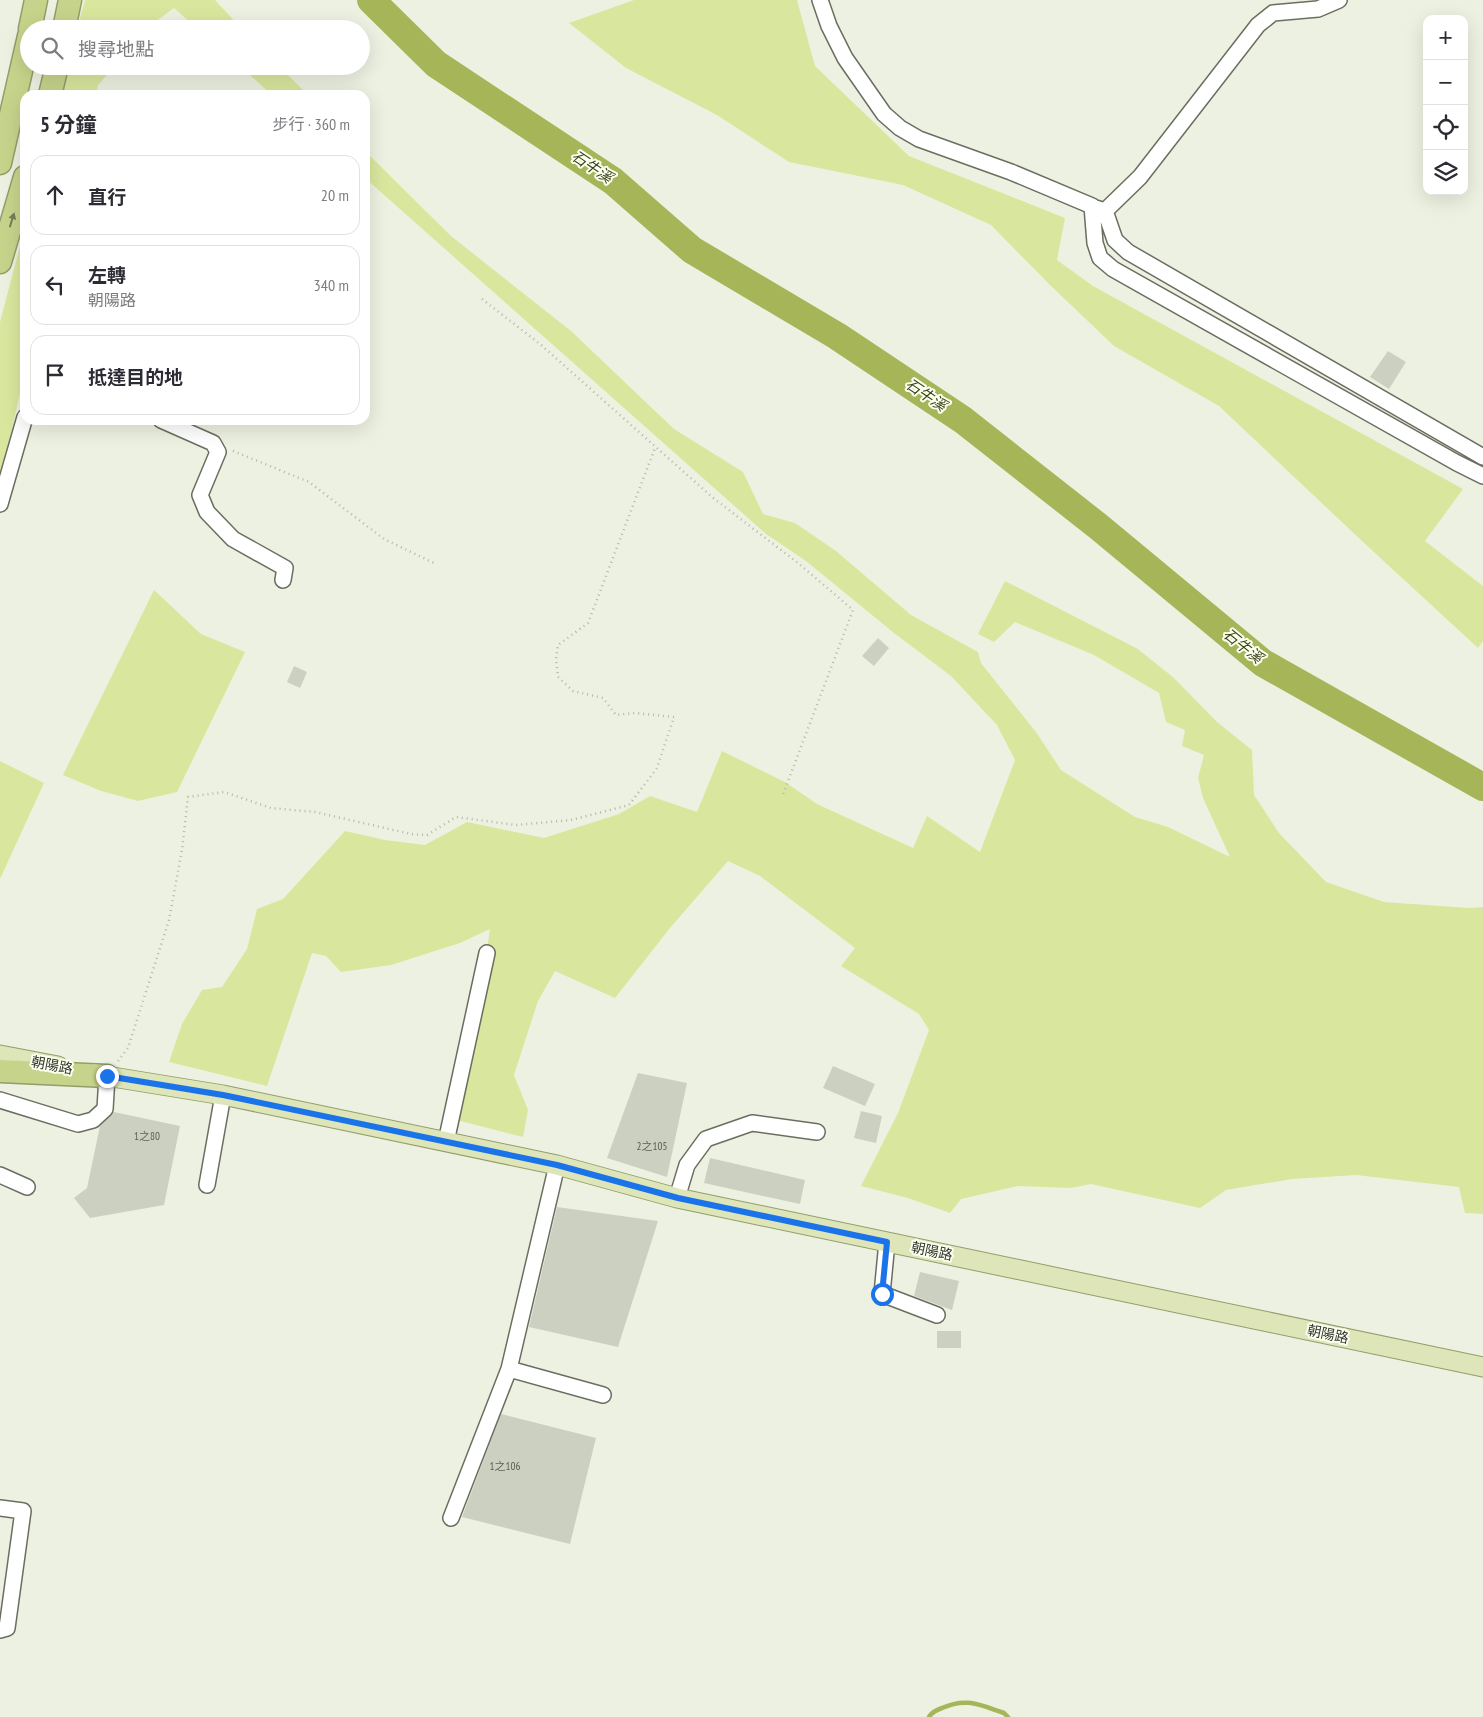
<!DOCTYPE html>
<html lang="zh-TW">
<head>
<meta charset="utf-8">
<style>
	body { margin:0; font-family:"PT Sans Narrow","Noto Sans TC",sans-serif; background:#f2f2f3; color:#2b2b33 }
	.controls { position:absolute; right:15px; top:15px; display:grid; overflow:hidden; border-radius:10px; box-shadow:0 5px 20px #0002 }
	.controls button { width:45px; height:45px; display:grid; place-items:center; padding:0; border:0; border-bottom:1px solid #e1e1e2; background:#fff; color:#2b2b33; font:25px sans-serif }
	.stop { position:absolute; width:15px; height:15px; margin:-11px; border:4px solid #1a73e8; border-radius:50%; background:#fff }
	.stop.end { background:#1a73e8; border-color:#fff; box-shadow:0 1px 5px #0008 }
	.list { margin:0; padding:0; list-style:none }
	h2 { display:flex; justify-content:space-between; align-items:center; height:65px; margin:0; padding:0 20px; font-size:21px }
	h2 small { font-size:16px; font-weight:400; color:#7c7c81 }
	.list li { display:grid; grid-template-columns:32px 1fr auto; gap:15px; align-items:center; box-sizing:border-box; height:80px; margin:0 10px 10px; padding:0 10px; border:1px solid #e1e1e2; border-radius:15px }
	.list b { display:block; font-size:19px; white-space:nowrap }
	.list p { margin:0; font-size:16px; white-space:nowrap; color:#7c7c81 }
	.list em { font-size:16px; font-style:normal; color:#7c7c81 }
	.icon { flex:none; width:28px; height:28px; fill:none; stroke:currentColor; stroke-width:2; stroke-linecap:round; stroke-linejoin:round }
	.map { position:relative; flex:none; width:1483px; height:1717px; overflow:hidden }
	.search { position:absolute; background:#fff; box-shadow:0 5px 20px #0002; left:20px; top:20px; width:350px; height:55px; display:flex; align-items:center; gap:12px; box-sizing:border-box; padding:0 18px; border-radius:28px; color:#7c7c81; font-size:19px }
	.panel { position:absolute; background:#fff; box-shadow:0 5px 20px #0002; left:20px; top:90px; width:350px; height:335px; border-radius:15px }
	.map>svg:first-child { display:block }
</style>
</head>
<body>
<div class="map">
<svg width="1483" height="1717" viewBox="0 0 1483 1717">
	<rect width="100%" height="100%" fill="#edf1e1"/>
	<path fill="#d9e79e" d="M85,0h130l27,29h-44l-24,-21 -18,13 -7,8h-72z
		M634,0h163l18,66 94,90 156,62 -8,42 36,26 370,203 -38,52 58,45v55l-5,7 -115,-106 -144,-136 -105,-60 -64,-61 -59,-60 -88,-40 -114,-23 -72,-47 -91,-47 -57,-45z
		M67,66h48l-17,19 -2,10h-36z
		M240,66h39l29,29h-36z
		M365,151l86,85 120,95 103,98 69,43 20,42 32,9 41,28 75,64 67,37 3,11 55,69 25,38 74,47 33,10 62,30 -27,-59 -5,-20 6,-23 -22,-9 3,-16 -19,-8 -7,-29 -65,-38 -79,-33 -21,20 -16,-8 27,-53 133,68 36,29 43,44 35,28 2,45 25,38 47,49 58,20 85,6 14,-1v307l-18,-1 -6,-26 -103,-12 -64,4 -66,11 -26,18 -109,-24 -20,4 -53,-2 -57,13 -11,14 -42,-15 -47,-12 37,-73 31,-83 -10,-16 -78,-48 14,-18 -95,-72 -32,-15 -58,67 -55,70 -60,-27 -17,30 -24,74 14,35 -5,27 -70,-18 19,-68 18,-122 -30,14 -69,22 -50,7 -15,-16 -14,-3 -45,133 -98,-24 13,-38 20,-34 20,-3 25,-38 10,-40 26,-10 62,-68 40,9 40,5 42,-23 77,16 75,-24 31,-18 47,16 25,-61 63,31 32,22 96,44 14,-32 53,36 35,-92 -18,-35 -46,-49 -57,-43 -88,-72 -40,-27 -401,-356z
		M25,227v144l-25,111v-160z
		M154,590l47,44 44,18 -68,140 -39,9 -37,-10 -38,-16z
		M0,761l44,22 -44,96z"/>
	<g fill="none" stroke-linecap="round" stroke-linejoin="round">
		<path stroke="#a5b558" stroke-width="4.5" d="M929,1717c3,-5 7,-7 13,-9 24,-11 38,-3 62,5l4,4"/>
		<path stroke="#a5b558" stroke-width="28" d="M371,0l65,64 177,117 79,69 145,86 126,84 136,107 164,136 220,124"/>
	</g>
	<path fill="#ccd0c0" d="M1388,351l18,11 -17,27 -19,-12z
		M878,638l11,10 -15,18 -12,-10z
		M294,666l13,6 -7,16 -13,-6z
		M833,1066l42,18 -10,22 -42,-18z
		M638,1073l49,10 -20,94 -60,-19z
		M861,1111l21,5 -6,27 -22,-5z
		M114,1112l66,14 -16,79 -74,13 -16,-20 13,-10 13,-62 11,-10z
		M710,1158l95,22 -5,24 -96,-21z
		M557,1207l101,14 -40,126 -89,-20z
		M920,1272l39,9 -7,29 -38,-14z
		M937,1331h24v17h-24z
		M501,1414l95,24 -26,106 -108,-27z"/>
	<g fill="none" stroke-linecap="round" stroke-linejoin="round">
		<defs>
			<path id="minor" d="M820,0l9,26 16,32 39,56 16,14 19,11 92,33 81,34 3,37 5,15 13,11 344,194 26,13
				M1096,208l9,3 35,-34 118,-152 15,-12 45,-4 21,-9
				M1105,211l10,29 13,12 355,205
				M161,420l52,23 5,9 -18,43 7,17 26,27 52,29 -2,12
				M0,504l25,-87
				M0,1100l78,24 15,-4 12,-11 2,-33
				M446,1142l41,-189
				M0,1175l27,12
				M207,1185l16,-90
				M677,1198l10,-33 19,-26 46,-16 65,9
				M887,1242l-5,52 55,21
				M509,1369l94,26
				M0,1508l23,3 -16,117 -7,2
				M451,1518l58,-149 48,-204"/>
			<path id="major" d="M0,1055l58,11
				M94,1074l129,21 334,70 120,33 806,169"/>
			<path id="highway" d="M30,29l6,-29
				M64,29l6,-29
				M50,95l7,-29
				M0,163l29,-127
				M0,262l25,-85
				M0,1071l107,5"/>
		</defs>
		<use href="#minor" stroke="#6a6e60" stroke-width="18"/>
		<use href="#major" stroke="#939d6b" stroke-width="21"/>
		<use href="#highway" stroke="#939d6b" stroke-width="25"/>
		<path stroke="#b3b7aa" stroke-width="2.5" stroke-dasharray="1 4" stroke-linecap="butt" d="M482,299l58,45 172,153 86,66 55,47 -71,187
			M233,451l76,31 75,57 50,24
			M118,1061l10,-13 41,-128 13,-70 6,-53 36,-5 47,16 44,4 96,22 16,1 29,-18 60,8 55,-5 58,-15 28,-37 17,-51 -39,-4 -19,2 -13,-17 -30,-7 -15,-14 -2,-18 2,-14 30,-22 67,-175"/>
		<use href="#minor" stroke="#fff" stroke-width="15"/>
		<use href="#major" stroke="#dde5b9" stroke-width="19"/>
		<use href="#highway" stroke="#c6d48b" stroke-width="22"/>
	</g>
	<defs><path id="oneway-solid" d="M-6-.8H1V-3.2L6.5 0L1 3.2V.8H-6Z" transform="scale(1.25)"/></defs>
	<use fill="#767d59" href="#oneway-solid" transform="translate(12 220) rotate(-73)"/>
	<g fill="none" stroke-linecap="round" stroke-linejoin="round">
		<path stroke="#1a73e8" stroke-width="6" d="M107,1076l116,19 334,70 121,33 209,44 -5,52"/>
	</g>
	<g text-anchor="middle" stroke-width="4" stroke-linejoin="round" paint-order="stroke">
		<g font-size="11" fill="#5a5c54">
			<text x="147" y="1140">1之80</text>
			<text x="652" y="1150">2之105</text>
			<text x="505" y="1470">1之106</text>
		</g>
		<g font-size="14" fill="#343630" stroke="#fbffee">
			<text transform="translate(52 1065) rotate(11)" y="5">朝陽路</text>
			<text transform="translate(932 1251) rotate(12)" y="5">朝陽路</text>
			<text transform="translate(1328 1334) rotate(12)" y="5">朝陽路</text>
		</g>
		<g font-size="15" font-style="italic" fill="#3b421a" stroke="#fbffee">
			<text transform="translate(592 167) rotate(34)" y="5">石牛溪</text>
			<text transform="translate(926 395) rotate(34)" y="5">石牛溪</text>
			<text transform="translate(1243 646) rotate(39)" y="5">石牛溪</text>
		</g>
	</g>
</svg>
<div class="controls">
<button>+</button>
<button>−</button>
<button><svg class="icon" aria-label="locate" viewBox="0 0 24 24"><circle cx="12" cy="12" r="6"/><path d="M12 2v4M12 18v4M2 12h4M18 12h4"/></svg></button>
<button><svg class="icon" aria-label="layers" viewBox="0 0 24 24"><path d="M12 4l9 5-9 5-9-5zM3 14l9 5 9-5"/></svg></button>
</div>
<div class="stop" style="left:882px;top:1294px"></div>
<div class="stop end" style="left:107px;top:1076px"></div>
<div class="search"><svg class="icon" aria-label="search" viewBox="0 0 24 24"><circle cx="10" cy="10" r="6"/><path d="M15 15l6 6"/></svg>搜尋地點</div>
<section class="panel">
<h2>5 分鐘<small>步行 · 360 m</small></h2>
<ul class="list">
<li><svg class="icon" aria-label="ahead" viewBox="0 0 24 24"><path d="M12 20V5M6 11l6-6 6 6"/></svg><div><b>直行</b></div><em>20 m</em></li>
<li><svg class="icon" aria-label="left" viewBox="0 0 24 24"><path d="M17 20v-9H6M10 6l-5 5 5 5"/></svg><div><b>左轉</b><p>朝陽路</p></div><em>340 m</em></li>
<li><svg class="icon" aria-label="arrive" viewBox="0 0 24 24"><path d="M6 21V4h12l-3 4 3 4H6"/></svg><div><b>抵達目的地</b></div></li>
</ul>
</section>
</div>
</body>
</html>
